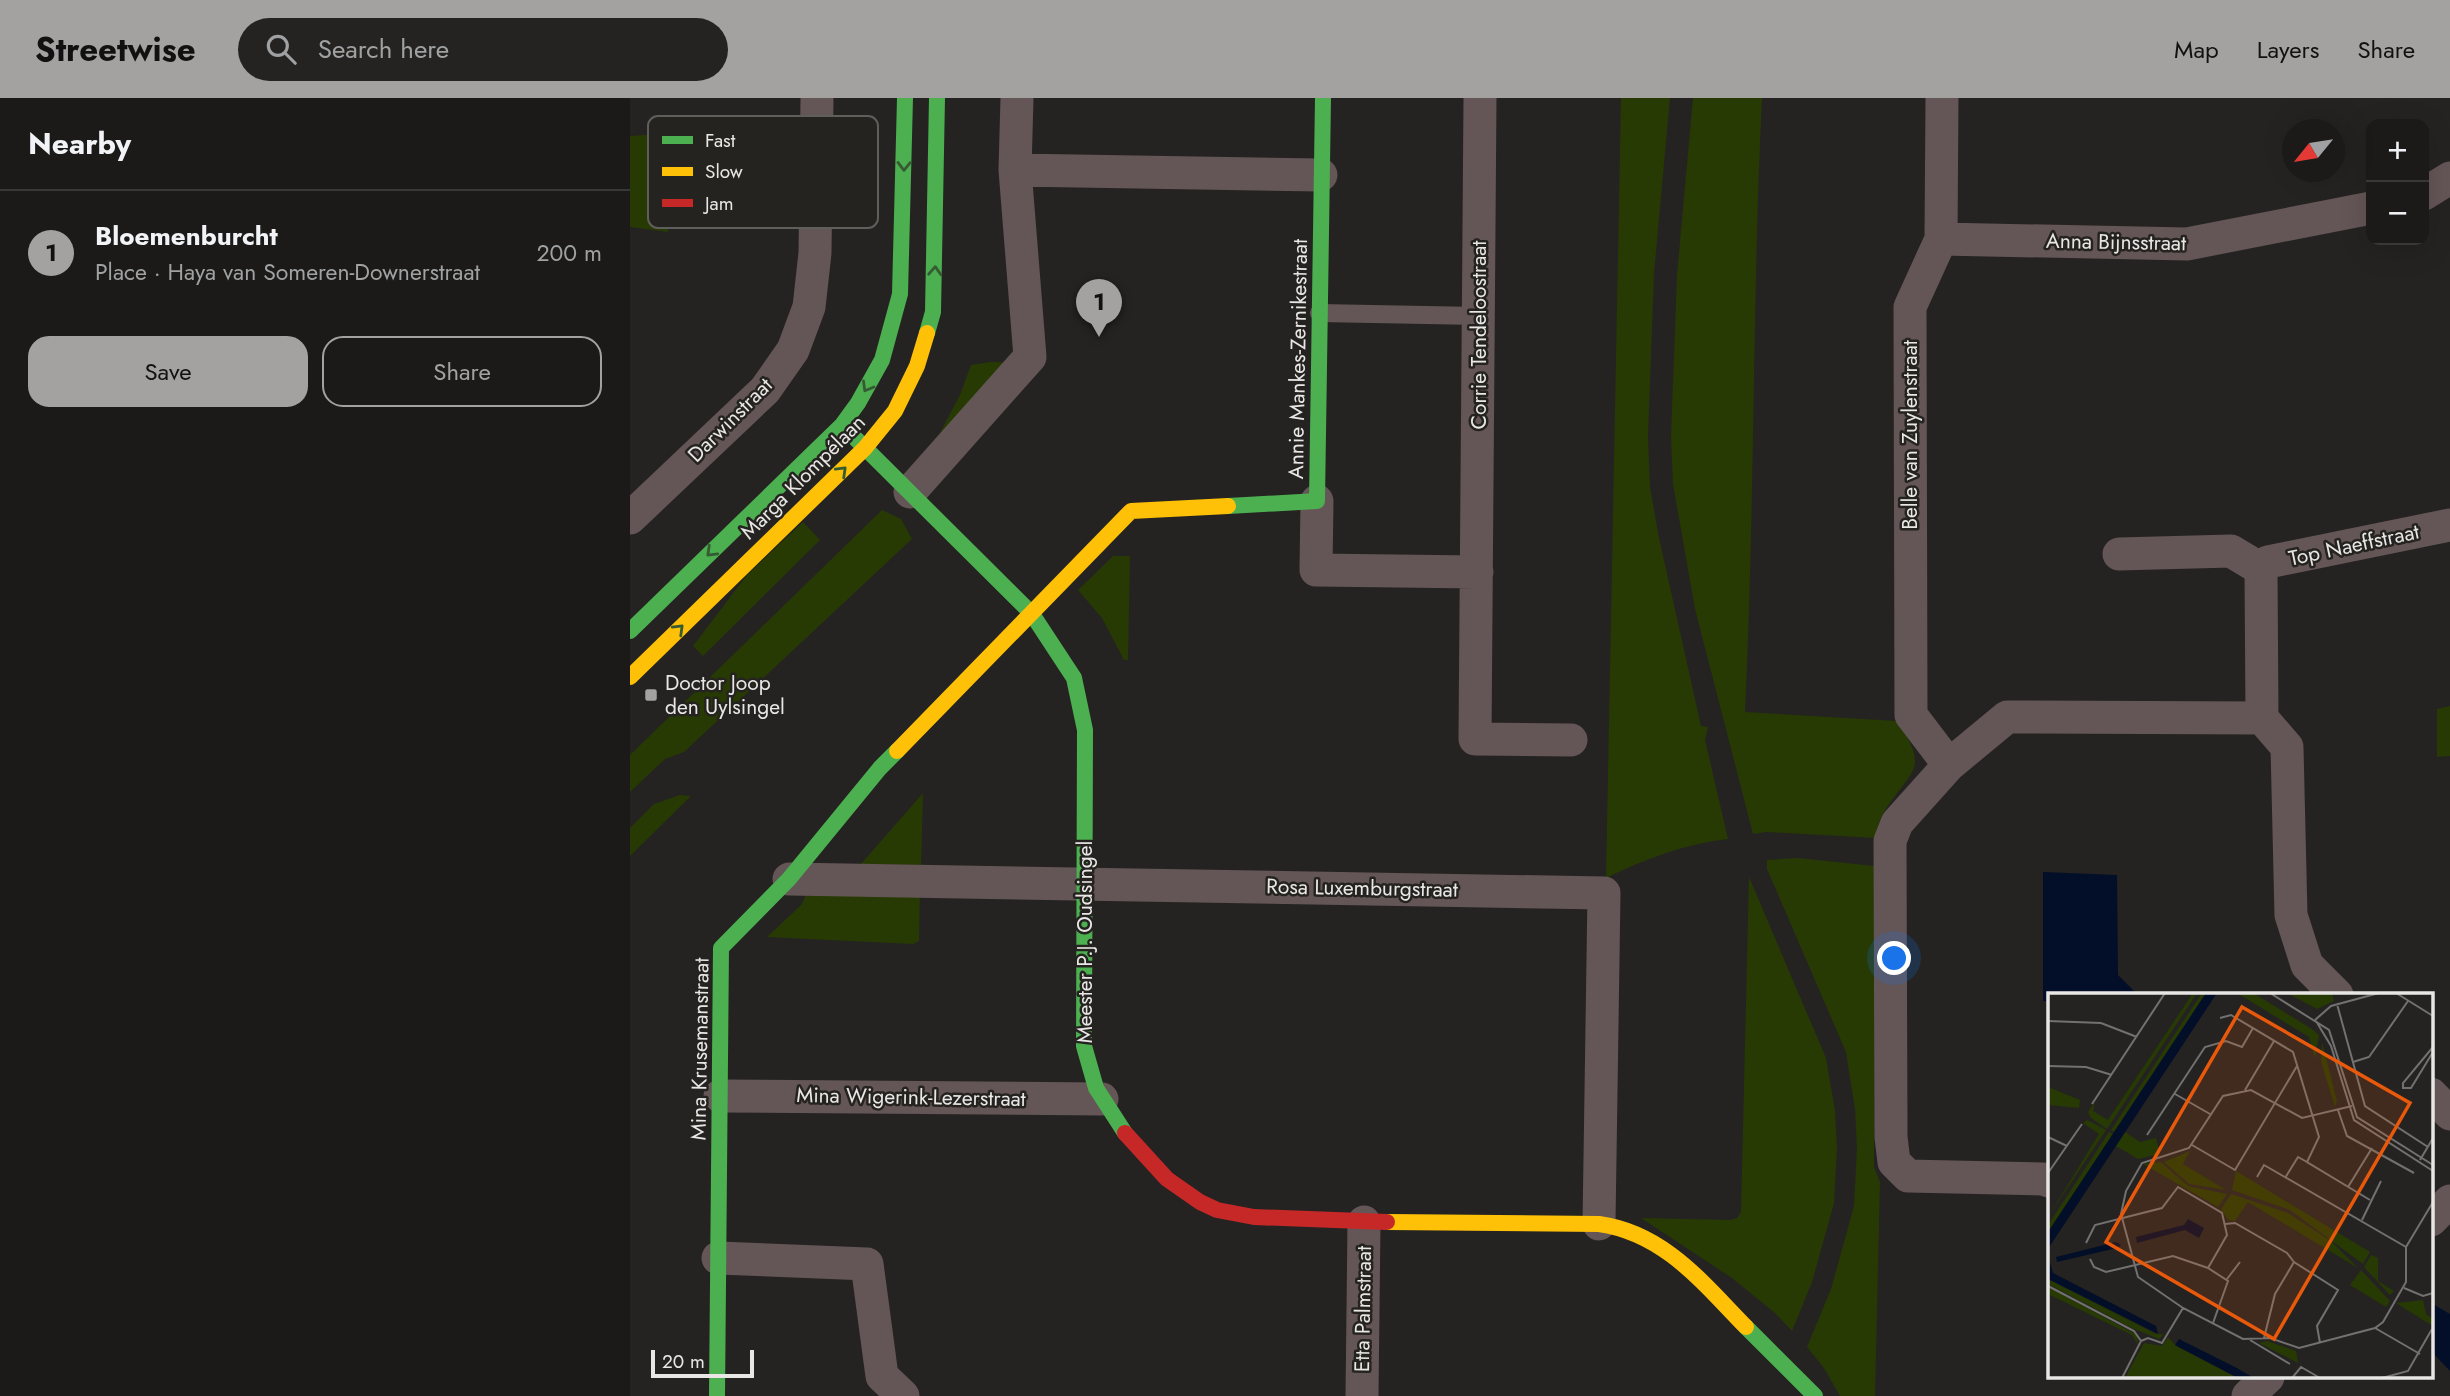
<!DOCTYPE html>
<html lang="en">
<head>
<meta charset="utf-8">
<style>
	body { margin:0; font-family:Jost,sans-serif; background:#242322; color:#f1f3f6 }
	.controls { position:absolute; right:21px; top:21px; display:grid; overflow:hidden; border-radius:14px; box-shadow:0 7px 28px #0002 }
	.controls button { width:63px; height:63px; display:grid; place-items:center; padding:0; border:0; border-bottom:2px solid #393838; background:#1b1a19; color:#f1f3f6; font:35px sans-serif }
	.compass { position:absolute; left:1652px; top:21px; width:63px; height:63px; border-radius:50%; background:#1b1a19; box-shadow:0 7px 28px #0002; rotate:240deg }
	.scale { position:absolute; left:21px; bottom:18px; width:103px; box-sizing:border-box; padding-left:7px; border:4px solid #e9e7e6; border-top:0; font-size:19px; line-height:24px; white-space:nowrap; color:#e9e7e6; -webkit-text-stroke:5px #252320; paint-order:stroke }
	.you { position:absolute; left:1265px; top:861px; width:24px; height:24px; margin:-18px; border:5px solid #fff; border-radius:50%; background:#1a73e8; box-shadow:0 0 0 10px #1a73e833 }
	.badge { display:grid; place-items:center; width:46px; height:46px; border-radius:50%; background:#a4a2a1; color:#111; font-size:23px; font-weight:700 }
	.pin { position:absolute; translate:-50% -58px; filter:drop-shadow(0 2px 4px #0008) }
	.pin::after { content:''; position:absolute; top:37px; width:24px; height:21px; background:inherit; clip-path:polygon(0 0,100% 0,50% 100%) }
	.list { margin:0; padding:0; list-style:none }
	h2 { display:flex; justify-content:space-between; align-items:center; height:91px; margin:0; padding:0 28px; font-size:30px }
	h2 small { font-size:23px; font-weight:400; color:#a0a1a2 }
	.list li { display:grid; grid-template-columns:46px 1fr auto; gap:21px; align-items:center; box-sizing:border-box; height:126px; padding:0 28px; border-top:2px solid #393838 }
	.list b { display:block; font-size:26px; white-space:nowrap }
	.list p { margin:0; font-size:23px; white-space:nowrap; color:#a0a1a2 }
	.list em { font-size:23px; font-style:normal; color:#a0a1a2 }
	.actions { display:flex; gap:14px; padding:21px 28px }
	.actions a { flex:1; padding:16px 0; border:2px solid #a4a2a1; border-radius:21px; text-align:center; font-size:24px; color:#a4a2a1 }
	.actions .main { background:#a4a2a1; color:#111 }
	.icon { flex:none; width:38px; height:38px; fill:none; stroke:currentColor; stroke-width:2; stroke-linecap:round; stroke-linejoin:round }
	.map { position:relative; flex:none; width:1820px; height:1298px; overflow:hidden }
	header { display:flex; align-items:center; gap:42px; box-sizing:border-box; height:98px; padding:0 35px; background:#a4a2a1; color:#111 }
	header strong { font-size:33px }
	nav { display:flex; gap:38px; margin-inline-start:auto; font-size:24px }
	.search { width:490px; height:63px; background:#242322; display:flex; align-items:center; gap:18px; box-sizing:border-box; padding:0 24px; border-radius:38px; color:#a0a1a2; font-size:26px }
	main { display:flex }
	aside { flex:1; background:#1b1a19 }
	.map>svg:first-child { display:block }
</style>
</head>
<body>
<header>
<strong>Streetwise</strong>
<div class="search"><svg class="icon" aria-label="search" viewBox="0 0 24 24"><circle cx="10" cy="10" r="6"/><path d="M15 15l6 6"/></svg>Search here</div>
<nav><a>Map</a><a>Layers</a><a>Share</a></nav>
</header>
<main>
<aside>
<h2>Nearby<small></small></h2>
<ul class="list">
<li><span class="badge">1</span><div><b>Bloemenburcht</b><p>Place · Haya van Someren-Downerstraat</p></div><em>200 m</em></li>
</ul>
<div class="actions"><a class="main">Save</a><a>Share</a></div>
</aside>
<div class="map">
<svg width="1820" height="1298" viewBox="0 0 1820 1298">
	<rect width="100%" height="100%" fill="#242321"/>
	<path fill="#273a04" d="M991,0h49l-16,175 -6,164 2,50 9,51 42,188 7,1 -3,13 23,99c-43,5 -83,20 -122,39z
		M1063,0h69c-10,205 -7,409 -17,614l152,9c7,12 18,26 18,40 1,19 -38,44 -39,77l-109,-6 -14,2 -58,-225 -22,-125 -2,-47 6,-162z
		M43,35l-5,99 -38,-5v-91z
		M360,264l30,1 -89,87 29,-55 11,-30z
		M252,412l19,9 11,20 -228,213 -19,7 -35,33v-37z
		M173,424l17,18 -117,116 -10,-10 54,-71z
		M483,458h17l-2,104h-4l-22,-42 -24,-28z
		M1820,608v50l-13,1v-48z
		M293,695l-2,72 -60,-1z
		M50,697l11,1 -61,60v-28l24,-24z
		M1167,760l78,8 -1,301 6,15 -5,214h-35l-16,-28 -17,-21 24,-58 23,-83 3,-58 -2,-39 -9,-57 -79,-183v-9z
		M1119,779l77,181 9,53 2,37 -3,55 -22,79 -20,49 -17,-18 -43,-35 -91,-60 90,2 6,-2 4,-6z
		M181,788l109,2 -1,53 -6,3 -146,-7 34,-32z"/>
	<path fill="#030e29" d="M1413,774l74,3 1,100 20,20h-89v6h-6z
		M1801,1205l19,11v57l-19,-20z"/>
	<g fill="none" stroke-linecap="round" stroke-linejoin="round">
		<path stroke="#645556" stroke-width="18" d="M689,215l160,3"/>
		<path stroke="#645556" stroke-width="33" d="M850,0l-5,641 96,1
			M1312,0l-1,141 -31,68 1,408 38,50
			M385,72l306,5
			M1794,96l26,-16
			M1311,141l246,5 184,-36
			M280,394l120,-135 -15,-187 2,-72
			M687,403l-1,69 161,2
			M0,420l135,-128 28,-40 16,-43 6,-54 2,-155
			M1489,456l112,-3 30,18
			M1632,620l-1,-149 7,-7 182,-37
			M159,781l815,14 -5,331
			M1801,996l19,20
			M90,998l382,3
			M1419,1083l-6,-2 -135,-3 -14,-14 -3,-25 -1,-296 7,-18 52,-58 58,-48 255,1 25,29 4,168 16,50 30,30
			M1801,1122l19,-19
			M88,1160l149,6 15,112 21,20
			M732,1298l2,-174
			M1618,1298l20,-19"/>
		<path stroke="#4caf50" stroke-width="16" d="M297,235l6,-21 4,-214
			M212,327l190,189 42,64 11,52 -1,316 12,42 29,45
			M598,408l89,-5 6,-403
			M0,533l212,-206 16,-22 24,-43 18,-66 5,-196
			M1116,1229l69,69
			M87,1298l4,-448 68,-69 91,-111 17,-17"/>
		<path stroke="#ffc107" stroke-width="16" d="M0,579l235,-229 30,-37 22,-45 10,-33
			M267,653l234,-240 97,-5
			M757,1124l212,2c65,9 104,59 147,103"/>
		<path stroke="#c62828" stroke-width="16" d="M495,1035l42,46 33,23 17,8 37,7 133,5"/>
	</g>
	<defs><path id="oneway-chevron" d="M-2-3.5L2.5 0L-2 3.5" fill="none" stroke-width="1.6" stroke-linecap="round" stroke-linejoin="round" transform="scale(1.75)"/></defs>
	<g stroke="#355b33">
		<use href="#oneway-chevron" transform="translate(274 68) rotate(91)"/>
		<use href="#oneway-chevron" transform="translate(305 173) rotate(-87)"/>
		<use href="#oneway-chevron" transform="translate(237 289) rotate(120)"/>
		<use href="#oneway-chevron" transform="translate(212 373) rotate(-44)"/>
		<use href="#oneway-chevron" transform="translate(81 454) rotate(136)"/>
		<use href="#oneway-chevron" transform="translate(49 531) rotate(-44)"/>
	</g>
	<rect fill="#a4a2a1" stroke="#252320" stroke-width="2.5" x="14" y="590" width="14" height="14" rx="3.5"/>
	<g text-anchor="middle" stroke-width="5" stroke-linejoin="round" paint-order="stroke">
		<g font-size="21" fill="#e9e7e6" stroke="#252320">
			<text transform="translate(1486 144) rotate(1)" y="7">Anna Bijnsstraat</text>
			<text transform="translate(849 237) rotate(-90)" y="7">Corrie Tendeloostraat</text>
			<text transform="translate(668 261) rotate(-89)" y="7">Annie Mankes-Zernikestraat</text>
			<text transform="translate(100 322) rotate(-45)" y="7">Darwinstraat</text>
			<text transform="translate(1280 337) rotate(-90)" y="7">Belle van Zuylenstraat</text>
			<text transform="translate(173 379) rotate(-45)" y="7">Marga Klompélaan</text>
			<text transform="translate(1724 447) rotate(-12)" y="7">Top Naeffstraat</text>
			<text transform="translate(732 790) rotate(1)" y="7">Rosa Luxemburgstraat</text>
			<text transform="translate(455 844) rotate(-90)" y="7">Meester P.J. Oudsingel</text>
			<text transform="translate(70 951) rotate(-89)" y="7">Mina Krusemanstraat</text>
			<text transform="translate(281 999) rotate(1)" y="7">Mina Wigerink-Lezerstraat</text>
			<text transform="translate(733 1211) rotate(-89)" y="7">Etta Palmstraat</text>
		</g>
		<g font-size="21" fill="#e9e7e6" stroke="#252320" text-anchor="start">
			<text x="35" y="592">Doctor Joop<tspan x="35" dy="24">den Uylsingel</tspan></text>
		</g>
	</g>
	<g transform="translate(1418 895)">
		<rect width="385" height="385" fill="#242321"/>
		<path d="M145,0h4l-90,136 -16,-11 -3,-6 7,-10 -2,9 15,9zM154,0h4l-92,139 -3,-2zM179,0h26l59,36 7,6 -4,24 -6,-22 -72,-44zM239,0h45l2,8 -17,8zM274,49l15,59 -2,6 -14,-45zM0,94l32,13 -1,8 -31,-3zM39,127l19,10 -58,87 51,-83 -16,-11zM61,139l4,2 -65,98v-7zM77,139l15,10 16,-4 4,16 -22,5 -22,-13zM142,158l-7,13 43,26 -37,-6 -25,-22zM113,169l27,24 39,8 -9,13 -75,-43zM188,178l134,81 -7,12 -73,-54 -58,-20zM183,201l57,19 43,28 27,27 -110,-66 -13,19 -7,-1 -7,-11zM323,262l7,3v23l16,10 -4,4 -26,-28zM313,277l29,31 -4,6 -36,-22zM0,286l108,55h8l-5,5 -27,-11 -84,-44zM0,294l89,48 1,10 -6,-10 -84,-41zM375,307l3,14 7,5v7l-37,-23zM120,344l8,9 62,32h-113l19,-35 18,3zM219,348l29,10 2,12 -39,-20z" fill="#273a04"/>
		<path d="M158,0h11l-169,256v-17zM140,226l16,9 -5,10 -14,-8 -48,13 -1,-6 48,-12zM68,249l5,3 -4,3 -60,14 -1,-5zM0,262l5,18 103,53 2,8 -110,-55zM131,346l56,28 19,11h-16l-63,-33z" fill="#030e29"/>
		<path fill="none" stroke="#737170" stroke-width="2" d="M222,0l59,37 28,87 76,48M348,0l37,23M289,11l28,102 63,41M172,25l11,-3 62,37 26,85 -12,25 63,38M267,27l16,-14 48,-13M0,28l53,2 36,14M268,28l15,25 23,74 79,51M385,54l-30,36v5h8l22,-36M305,69l16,-5 39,-56M0,73l38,1 26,8M197,97l29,-49M127,101l35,20M44,111l73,-111M304,113l-50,12 -51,-28 -28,6 -34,52 -47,15 -16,28 -5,23 17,63 45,31 60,31 27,-1 29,10 76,-20 8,-6 23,-40v-35l27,-45M290,117l9,26 67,37M99,142l58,-88 21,-6 16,6 11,-19M0,144l19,9M144,152l43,25 62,-104M372,167l13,-22M0,180l34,-49M209,184l7,-12 142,82M237,185l13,-21 9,5M300,194l24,-39M314,227l19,-39M177,231l10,-1 52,30 7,9 44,28 -21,36 3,17M38,250l9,-18 67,-17 16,-21 44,26 5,22 -19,33M42,266l4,8 12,5 67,-16 35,12 20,13 -15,42M179,286l13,-17M0,293l86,45 7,10M356,295l19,8 10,-3M327,335l45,26M216,345l11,-44 19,-32M202,347l40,24M93,348l7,-3 14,5 21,-35M74,385l19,-37M244,385l9,-11 19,11M334,385l26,-7 24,-42"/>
		<path fill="#e8590c" fill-opacity="0.15" stroke="#e8590c" stroke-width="3.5" d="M194,14l168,96 -136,236 -168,-97z"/>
		<rect width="385" height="385" fill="none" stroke="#e9e7e6" stroke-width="3.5"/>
	</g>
	<rect x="18" y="18" width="230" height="112" rx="10" fill="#252320" stroke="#605e5b" stroke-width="2"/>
	<rect x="32" y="38" width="31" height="8" fill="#4caf50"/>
	<rect x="32" y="69" width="31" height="9" fill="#ffc107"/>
	<rect x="32" y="101" width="31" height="8" fill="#c62828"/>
	<g font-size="19" fill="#e9e7e6">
		<text x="75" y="49">Fast</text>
		<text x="75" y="80">Slow</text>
		<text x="75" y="112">Jam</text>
	</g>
</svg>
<div class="controls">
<button>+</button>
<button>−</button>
</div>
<svg class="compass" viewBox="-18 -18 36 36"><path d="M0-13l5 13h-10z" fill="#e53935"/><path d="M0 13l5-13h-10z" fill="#a0a1a2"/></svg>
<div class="scale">20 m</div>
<div class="you"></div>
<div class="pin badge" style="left:469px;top:239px">1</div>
</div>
</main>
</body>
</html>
